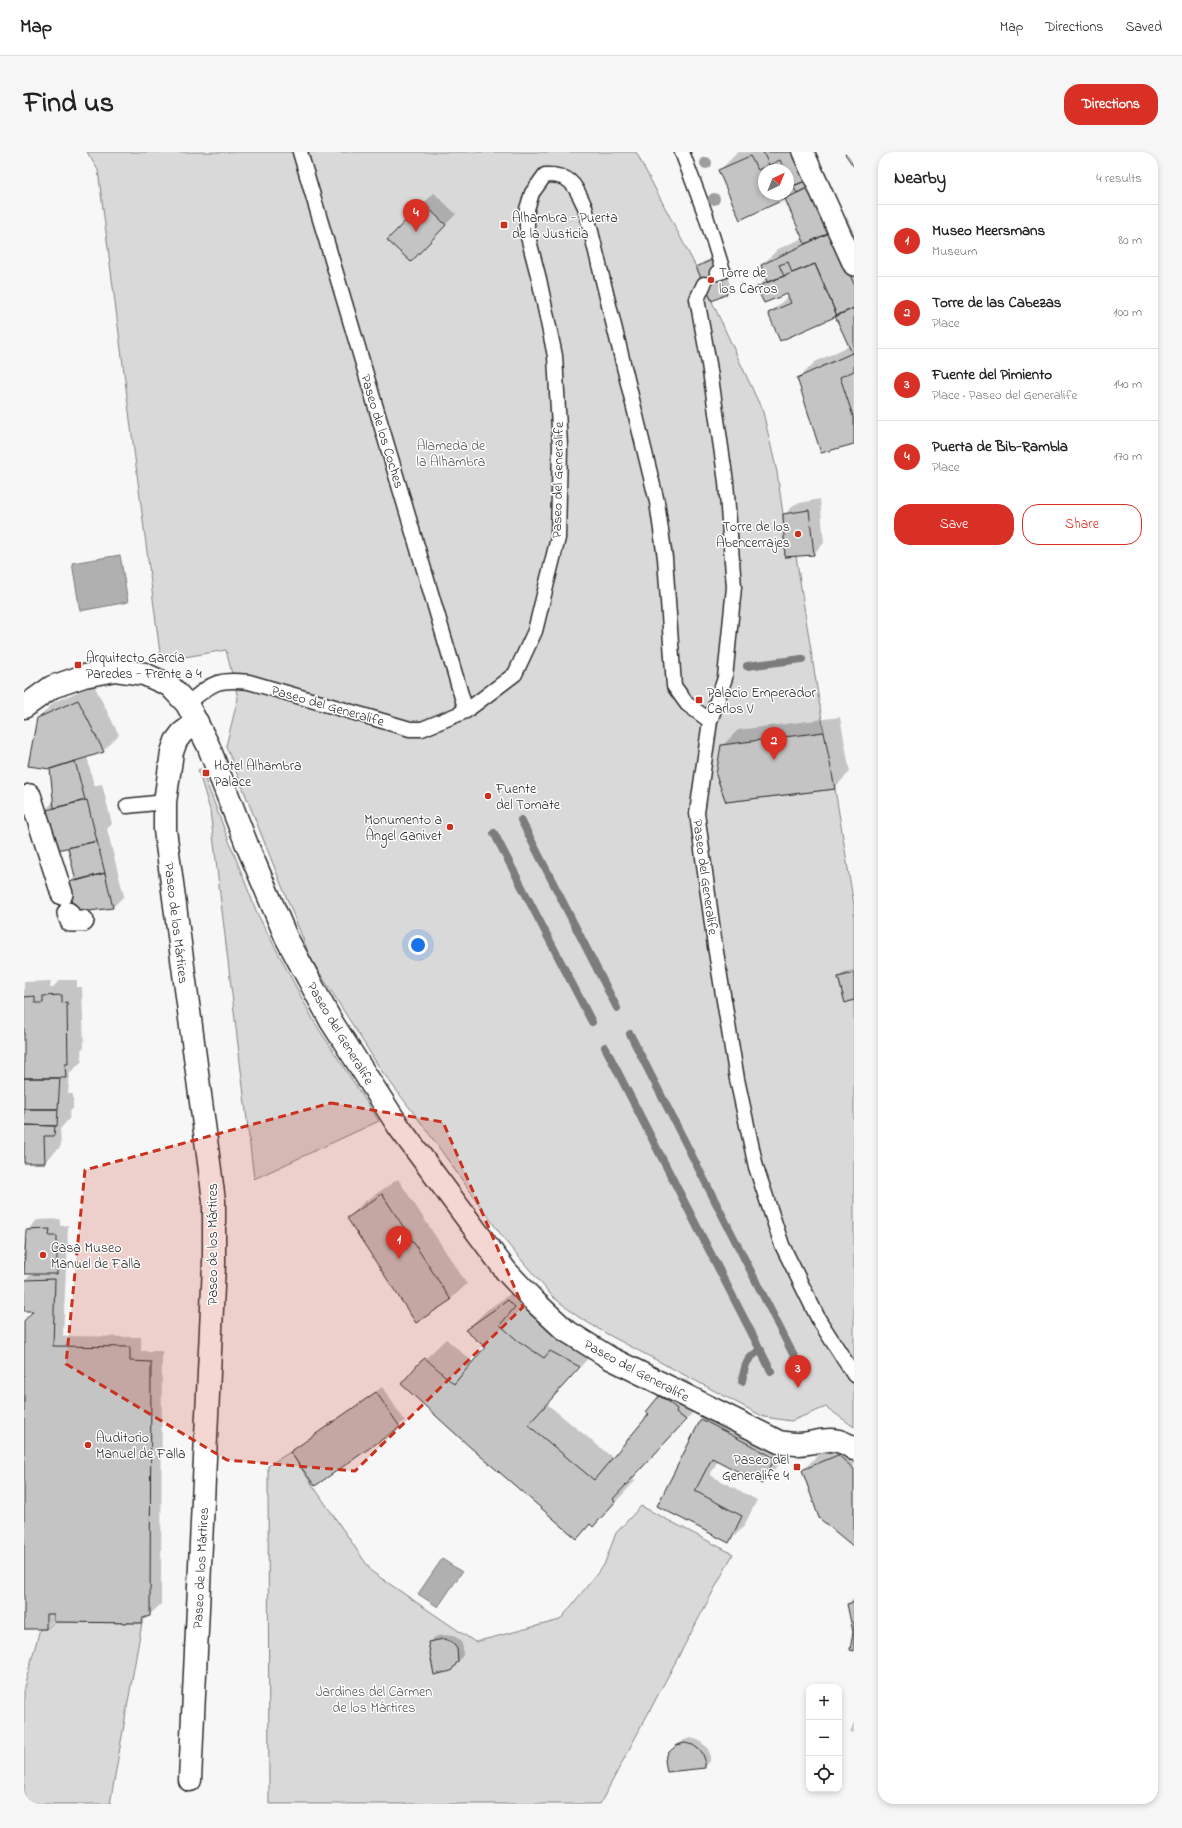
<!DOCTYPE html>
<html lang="en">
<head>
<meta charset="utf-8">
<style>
	body { margin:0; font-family:"Indie Flower",sans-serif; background:#f6f6f6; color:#222 }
	.controls { position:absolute; right:12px; bottom:12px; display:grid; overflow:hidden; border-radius:8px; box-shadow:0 2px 6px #0003 }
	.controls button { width:36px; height:36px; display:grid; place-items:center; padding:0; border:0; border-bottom:1px solid #e0e0e0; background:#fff; color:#222; font:20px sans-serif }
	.compass { position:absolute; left:734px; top:12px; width:36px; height:36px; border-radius:50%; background:#fff; box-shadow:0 2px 6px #0003; rotate:43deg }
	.you { position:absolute; left:394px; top:793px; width:14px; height:14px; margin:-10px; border:3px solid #fff; border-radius:50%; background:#1a73e8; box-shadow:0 0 0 6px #1a73e833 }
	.badge { display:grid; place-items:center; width:26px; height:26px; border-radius:50%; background:#d93025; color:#fff; font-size:13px; font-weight:700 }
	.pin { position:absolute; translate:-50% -33px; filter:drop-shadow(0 1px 2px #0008) }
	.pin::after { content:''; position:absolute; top:21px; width:14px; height:12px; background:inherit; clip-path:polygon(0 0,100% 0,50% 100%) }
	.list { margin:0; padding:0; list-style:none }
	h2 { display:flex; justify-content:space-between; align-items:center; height:52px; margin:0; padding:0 16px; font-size:17px }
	h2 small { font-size:13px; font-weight:400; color:#767676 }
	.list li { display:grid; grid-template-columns:26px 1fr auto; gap:12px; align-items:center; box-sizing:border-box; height:72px; padding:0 16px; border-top:1px solid #e0e0e0 }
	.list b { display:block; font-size:15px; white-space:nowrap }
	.list p { margin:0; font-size:13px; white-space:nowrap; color:#767676 }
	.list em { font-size:13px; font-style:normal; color:#767676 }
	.actions { display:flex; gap:8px; padding:12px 16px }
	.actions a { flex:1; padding:9px 0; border:1px solid #d93025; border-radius:16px; text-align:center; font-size:14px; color:#d93025 }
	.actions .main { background:#d93025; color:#fff }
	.icon { flex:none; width:22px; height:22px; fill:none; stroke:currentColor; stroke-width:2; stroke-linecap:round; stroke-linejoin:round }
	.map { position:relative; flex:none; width:830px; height:1652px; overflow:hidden; border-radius:16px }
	header { display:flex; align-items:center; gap:24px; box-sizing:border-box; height:56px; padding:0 20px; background:#fff; border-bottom:1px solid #e0e0e0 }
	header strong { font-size:19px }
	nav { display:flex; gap:22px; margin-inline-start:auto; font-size:14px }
	.intro { display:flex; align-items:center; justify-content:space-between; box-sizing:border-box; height:96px; padding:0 24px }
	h1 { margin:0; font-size:28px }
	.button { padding:10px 18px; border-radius:16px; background:#d93025; color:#fff; font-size:14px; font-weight:700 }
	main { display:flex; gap:24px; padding:0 24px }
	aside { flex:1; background:#fff; border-radius:16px; box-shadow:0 2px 6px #0003 }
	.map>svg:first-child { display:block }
</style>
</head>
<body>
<header>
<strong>Map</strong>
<nav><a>Map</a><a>Directions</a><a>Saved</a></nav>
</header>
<div class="intro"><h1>Find us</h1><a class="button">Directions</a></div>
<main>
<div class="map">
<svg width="830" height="1652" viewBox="0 0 830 1652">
	<rect width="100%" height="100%" fill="#f7f7f7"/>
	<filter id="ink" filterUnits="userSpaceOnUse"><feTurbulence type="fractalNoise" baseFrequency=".025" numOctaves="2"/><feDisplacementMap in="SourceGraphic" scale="8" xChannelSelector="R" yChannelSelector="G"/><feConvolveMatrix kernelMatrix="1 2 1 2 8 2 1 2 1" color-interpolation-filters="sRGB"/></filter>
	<g filter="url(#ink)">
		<path fill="#d9d9d9" stroke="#828282" d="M63,0h549l60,115 67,145 14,60 6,42 2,43 11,-1 28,176 -108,43 10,27 109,-13 19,116v68l-16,4 7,25 9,-2v427l-28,-20 -35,14 -27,-4 -157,-83 -30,-18 -24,-19 -46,-54 -82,-115 -44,-58 -70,-111 -85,-213 12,-48 -12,-48 -65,11 -63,-491z
			M177,617l56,144 58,110 64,98 -125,58 -44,-369 -12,-40z
			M266,1300l82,120 103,70 85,-22 44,-55 12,-32 25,-27 92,48 -133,250h-331l-1,-338z
			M30,1470l88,1 -32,181h-86v-117l16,-58h6z"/>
		<path fill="#b0b0b0" stroke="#7b7b7b" d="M96,403l8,47 -48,9 -8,-48z
			M418,1407l20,13 -24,35 -20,-13z"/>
		<path fill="#0003" fill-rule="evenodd" d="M714,0h73l30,68 6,-3 7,16v209l-55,-64 16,-16 34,-16 -9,-33h-71l20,-17 -2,-4 -29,-5 9,-9 -5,-13 16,-16 25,-11 -17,-40 -45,21 -21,-49zM740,18h24v24h-24z
			M410,41l22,21 -35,36 2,-46z
			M693,104l15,32 -5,6 -29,-27 5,-5z
			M796,347l4,44 -11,11 -29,-39 11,-11z
			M70,533l25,50 -16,16 -16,5 7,30 8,-2 10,40 -5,5 17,67 -11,11 -43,-25 6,-6 -7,-28 3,-2 -28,-35 10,-10 -3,-33 -13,-49 16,-17z
			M816,565l10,55 -16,16 -112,-42 16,-16z
			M830,818v29l-15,-21 5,-6z
			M36,828h17v7h5l2,60 -3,3 1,11 -12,12 -2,21h5v15l-3,2 -1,8 -9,10 1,17 -16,16 -21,1v-181l27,-1 -1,7h2z
			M374,1027l69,105 -16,15 -35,23 -68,-104 16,-16z
			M36,1067v7l8,-1 -1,37 -6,7h5l-3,67 78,1v14h21l-1,253 -19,18 -87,-3 -9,9h-22v-305l12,-12 -12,-30 9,-8 -9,-1v-27h2l1,-14 10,-11z
			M505,1129l6,5 -15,18 17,15 28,19 34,8 -52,58 66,54 37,-44 9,-17 21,-20 7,3 10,8 -2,3 10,8 -72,79 2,3 -22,24 -20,20 -2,-1 -14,13 -156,-174 25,-24 27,23 14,-15 -21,-17 21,-20z
			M358,1235l23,34 -90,64 -23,-33z
			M694,1252l72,38 -13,25 -16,15 -43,-22 -8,15 47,25 -13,26 -15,16 -71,-37 44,-85z
			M830,1281v113l-51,-76 27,-27z
			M830,1446v52v-18l-6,-28z
			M418,1483l12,1 6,4 3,7v8l-9,13 -11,5 -8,1 -6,-32 6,-5z
			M830,1570v11l-4,-1z
			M667,1586l7,2 9,7 3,7v7l-5,6 -30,-20 9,-7z"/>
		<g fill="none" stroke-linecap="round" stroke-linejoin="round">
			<path stroke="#7b7b7b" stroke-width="8" d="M723,514l55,-7
				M497,668l96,188
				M470,681l98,189
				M606,882l165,324
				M581,895l166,324
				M718,1229c3,-16 4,-23 19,-31"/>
		</g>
		<path fill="#c4c4c4" stroke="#2b2b2b" d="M739,0h33l12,28 -15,6 -5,-10v-6h-3l-5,-10 -11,5z
			M823,0h7v15l-9,-13z
			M726,4l8,14 11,-5 3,5h-8v24h19l2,5 -45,21 -22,-50z
			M784,28l3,6 -14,7 -4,-7z
			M787,34l20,46 -26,12 -20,-45z
			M399,51l23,22 -35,37 -24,-22z
			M807,80l23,52v24l-17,8 -22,-52 -23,9 -4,-11 -9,3 5,11 -17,6 -6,-17z
			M688,108l15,34 -15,7 -16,-34z
			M791,112l22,52 -57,25 -12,-28 23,-10 -4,-9 -23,9 -8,-16z
			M830,156v44l-2,1 -17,-37z
			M828,201l2,6v12l-14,6 14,42v25l-33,9 -24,-75z
			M785,358l5,45 -29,2 -2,-43z
			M54,548l26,52 -54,17 -22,-3 9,-48z
			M800,580l11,57 -109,13 -10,-27 5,-30z
			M51,609l10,39 -31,8 -4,-39z
			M63,648l10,41 -44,10 -10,-40z
			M73,689l8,32 -29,8 -8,-33z
			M81,721l8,35 -40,5 -4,-31z
			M830,821v27l-9,3 -7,-26z
			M38,843v8l5,-1 1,62h-3l1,14h-42v-81l11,-1v7h8v-7z
			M0,926h36l-2,31h-34z
			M0,957h34l-1,17 -33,-1z
			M0,973l31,1 -1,10h-10l1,27h-21z
			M358,1042l69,106 -35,23 -69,-105z
			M26,1077l-1,7h8v38h-33l2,-44z
			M31,1127l-2,67 77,1v14l21,1 -1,254 -7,2 -1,5 -88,-1v-8h-8v15h-22v-308l9,-10h-9v-31z
			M484,1148l7,7 -15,18 17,15 27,18 6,-7 30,16 -52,58 66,55 55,-66 -3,-2 13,-16 7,4 11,9 -1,3 10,8 -73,79 2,3 -22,25 -3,-3 -13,15 -107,-92 -69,-63 19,-22 5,-4 29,26 31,-37 -20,-17z
			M352,1240l24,35 -85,59 -25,-34z
			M677,1267l74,39 -13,26 -50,-26 -17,33 47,25 -13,27 -72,-37z
			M814,1303l16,14v78l-35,-29 -17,-48z
			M830,1450v49l-4,-1 3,-18 -6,-28z
			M420,1487l8,3 5,7 1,12 -7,10 -17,4 -6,-33z
			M661,1591l8,2 9,7 3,8v8l-38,4 -2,-12 3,-7 9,-8z"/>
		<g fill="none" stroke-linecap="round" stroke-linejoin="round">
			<defs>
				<path id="service" d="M276,0l166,559
					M658,0l24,64 17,55 -6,2
					M680,132l-7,15 12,65 17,118 8,105 -9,91 -15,43 -13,92 18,133 22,133 19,88 26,78 37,75 35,55
					M163,552c25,-20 28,-26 62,-22l161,47h12l44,-18 49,-37 20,-43 23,-93 2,-92 -5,-90 -16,-77 -12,-46v-24l5,-16 13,-18c27,-1 30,11 40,32l72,295 8,56 9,128 13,18 23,17
					M103,654l38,-4"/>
				<path id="pedestrian" d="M779,0l51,113
					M6,643l32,99
					M44,761l3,8h12"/>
				<path id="minor" d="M166,1628l24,-515v-64l-4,-31 -45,-340v-28l7,-50 4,-11 6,-8 15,-11"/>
				<path id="tertiary" d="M0,555l28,-20 32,-11 31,-6 29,4 25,11 18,19 21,41 39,100 39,92 45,84 68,106 107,144 29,31 30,28 45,28 169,84c7,1 13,2 20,2 22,-1 34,-11 55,5"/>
			</defs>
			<use href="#service" stroke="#2b2b2b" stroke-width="17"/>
			<use href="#pedestrian" stroke="#2b2b2b" stroke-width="24"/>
			<use href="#minor" stroke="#2b2b2b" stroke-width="25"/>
			<use href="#tertiary" stroke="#2b2b2b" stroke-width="25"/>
			<use href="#service" stroke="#fff" stroke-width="14"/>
			<use href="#pedestrian" stroke="#fff" stroke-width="21"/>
			<use href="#minor" stroke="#fff" stroke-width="22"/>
			<use href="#tertiary" stroke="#fff" stroke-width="22"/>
		</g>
		<g fill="#9e9e9e">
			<circle cx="682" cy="11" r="6"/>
			<circle cx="690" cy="47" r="6"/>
		</g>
	</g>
	<path fill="#c8321e" fill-opacity="0.2" stroke="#c8321e" stroke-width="3" stroke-dasharray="8 5" stroke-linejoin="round" d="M307,951l112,19 80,185 -168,164 -128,-11 -161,-96 19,-194z"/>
	<g fill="#c8321e" stroke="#fff" stroke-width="1.5">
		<rect x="476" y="69" width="8" height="8" rx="2"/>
		<circle cx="687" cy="128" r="4"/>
		<circle cx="774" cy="382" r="4"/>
		<rect x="50" y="509" width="8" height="8" rx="2"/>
		<rect x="671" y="544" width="8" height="8" rx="2"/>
		<rect x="178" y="617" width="8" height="8" rx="2"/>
		<circle cx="464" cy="644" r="4"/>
		<circle cx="426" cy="675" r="4"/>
		<circle cx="19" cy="1103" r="4"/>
		<circle cx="64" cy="1293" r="4"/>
		<rect x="769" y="1311" width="8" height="8" rx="2"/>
	</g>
	<g text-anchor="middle" stroke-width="3" stroke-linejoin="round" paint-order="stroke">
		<g font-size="14" fill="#2b2b2b" stroke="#fff" text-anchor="start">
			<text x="488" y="70">Alhambra - Puerta<tspan x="488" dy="16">de la Justicia</tspan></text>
			<text x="695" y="125">Torre de<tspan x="695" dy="16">los Carros</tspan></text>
			<text x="766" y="379" text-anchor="end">Torre de los<tspan x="766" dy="16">Abencerrajes</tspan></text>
			<text x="62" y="510">Arquitecto García<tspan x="62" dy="16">Paredes - Frente a 4</tspan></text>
			<text x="683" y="545">Palacio Emperador<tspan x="683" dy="16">Carlos V</tspan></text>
			<text x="190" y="618">Hotel Alhambra<tspan x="190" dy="16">Palace</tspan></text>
			<text x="472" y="641">Fuente<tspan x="472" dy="16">del Tomate</tspan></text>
			<text x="418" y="672" text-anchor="end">Monumento a<tspan x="418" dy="16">Ángel Ganivet</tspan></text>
			<text x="27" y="1100">Casa Museo<tspan x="27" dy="16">Manuel de Falla</tspan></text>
			<text x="72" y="1290">Auditorio<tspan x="72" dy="16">Manuel de Falla</tspan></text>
			<text x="765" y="1312" text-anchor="end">Paseo del<tspan x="765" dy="16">Generalife 4</tspan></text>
		</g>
		<g font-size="14" fill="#2b2b2b" stroke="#fff">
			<text transform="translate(359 279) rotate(73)" y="5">Paseo de los Coches</text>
			<text transform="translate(533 328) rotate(-89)" y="5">Paseo del Generalife</text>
			<text transform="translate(304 553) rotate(16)" y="5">Paseo del Generalife</text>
			<text transform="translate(682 725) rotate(82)" y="5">Paseo del Generalife</text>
			<text transform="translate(153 771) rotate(83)" y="5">Paseo de los Mártires</text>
			<text transform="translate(317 881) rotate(59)" y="5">Paseo del Generalife</text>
			<text transform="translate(188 1092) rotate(-90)" y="5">Paseo de los Mártires</text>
			<text transform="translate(613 1218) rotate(28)" y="5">Paseo del Generalife</text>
			<text transform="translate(176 1416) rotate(-87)" y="5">Paseo de los Mártires</text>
		</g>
		<g font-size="14" fill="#565656" stroke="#fff">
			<text x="427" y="298">Alameda de<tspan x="427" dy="16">la Alhambra</tspan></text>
			<text x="350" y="1544">Jardines del Carmen<tspan x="350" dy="16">de los Mártires</tspan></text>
		</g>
	</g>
</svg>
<div class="controls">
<button>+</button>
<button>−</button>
<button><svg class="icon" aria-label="locate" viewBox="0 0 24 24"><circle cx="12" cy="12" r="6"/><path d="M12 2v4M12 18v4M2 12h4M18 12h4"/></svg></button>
</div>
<svg class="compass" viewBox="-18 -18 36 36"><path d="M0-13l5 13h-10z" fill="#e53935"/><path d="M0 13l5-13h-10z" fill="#767676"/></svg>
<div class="you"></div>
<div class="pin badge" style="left:375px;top:1107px">1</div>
<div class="pin badge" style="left:750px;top:608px">2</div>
<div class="pin badge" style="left:774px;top:1236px">3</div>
<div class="pin badge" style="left:392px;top:80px">4</div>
</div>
<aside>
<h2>Nearby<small>4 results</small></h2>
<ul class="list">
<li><span class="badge">1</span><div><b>Museo Meersmans</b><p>Museum</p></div><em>80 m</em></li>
<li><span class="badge">2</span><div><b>Torre de las Cabezas</b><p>Place</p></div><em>100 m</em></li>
<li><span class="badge">3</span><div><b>Fuente del Pimiento</b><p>Place · Paseo del Generalife</p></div><em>140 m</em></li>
<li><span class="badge">4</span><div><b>Puerta de Bib-Rambla</b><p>Place</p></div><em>170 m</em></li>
</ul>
<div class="actions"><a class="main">Save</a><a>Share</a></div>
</aside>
</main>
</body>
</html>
